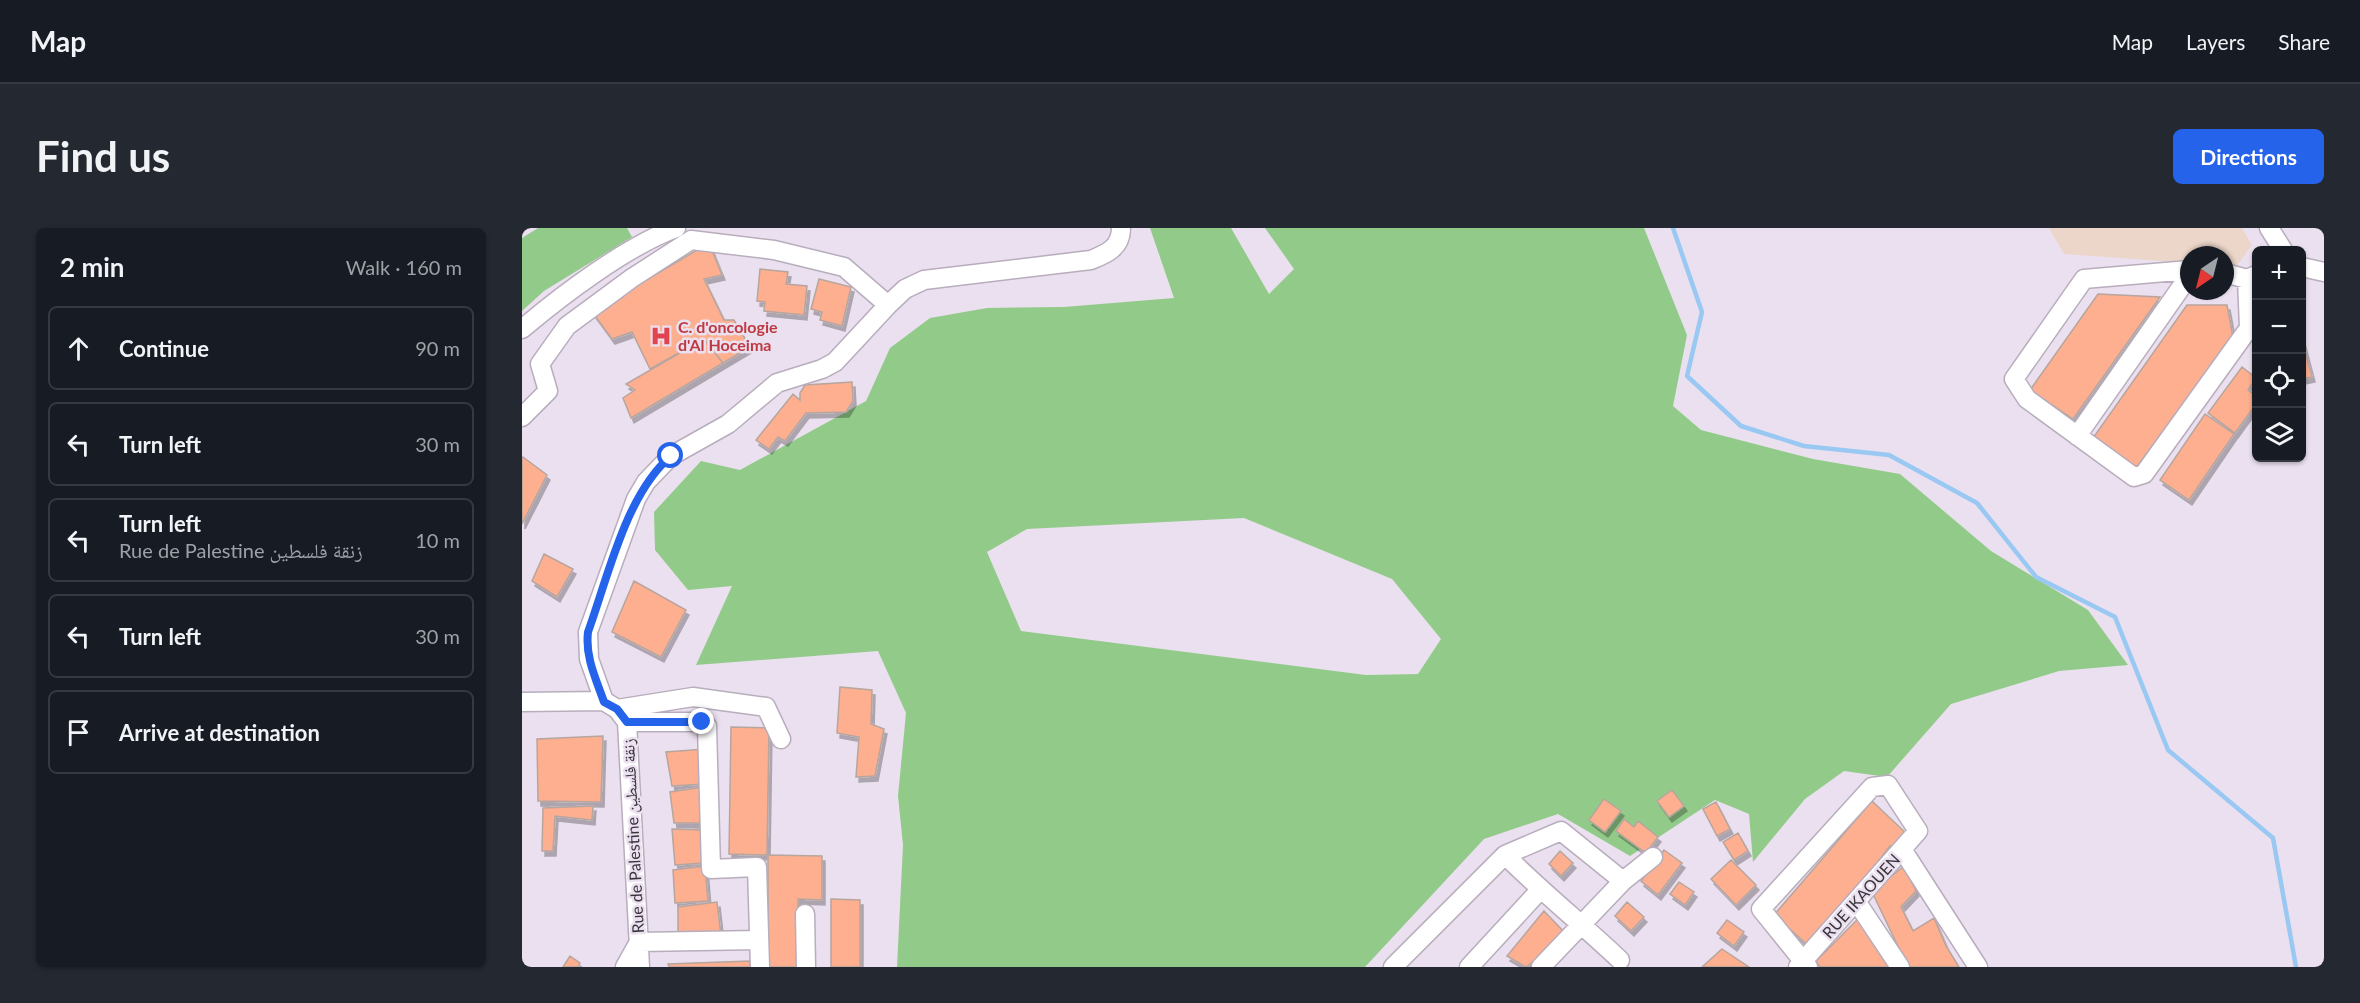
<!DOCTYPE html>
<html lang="en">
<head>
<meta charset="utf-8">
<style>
	body { margin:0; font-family:Lato,"Noto Naskh Arabic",sans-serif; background:#242831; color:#f1f3f6 }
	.controls { position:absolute; right:18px; top:18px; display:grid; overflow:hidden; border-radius:9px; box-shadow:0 2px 4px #0004 }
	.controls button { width:54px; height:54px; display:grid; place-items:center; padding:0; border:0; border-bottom:2px solid #363941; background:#171b24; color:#f1f3f6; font:30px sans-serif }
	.compass { position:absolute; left:1658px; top:18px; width:54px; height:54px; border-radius:50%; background:#171b24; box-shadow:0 2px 4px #0004; rotate:215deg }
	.stop { position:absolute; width:18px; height:18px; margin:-14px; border:4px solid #2563eb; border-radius:50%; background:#fff }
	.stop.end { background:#2563eb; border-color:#fff; box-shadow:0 2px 6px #0008 }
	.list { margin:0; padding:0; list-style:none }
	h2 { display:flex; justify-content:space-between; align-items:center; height:78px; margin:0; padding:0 24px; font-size:26px }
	h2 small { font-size:20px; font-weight:400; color:#9ea1a6 }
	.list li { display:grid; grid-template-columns:39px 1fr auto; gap:18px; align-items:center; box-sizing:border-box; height:84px; margin:0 12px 12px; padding:0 12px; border:2px solid #363941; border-radius:9px }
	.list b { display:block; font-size:22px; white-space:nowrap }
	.list p { margin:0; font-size:20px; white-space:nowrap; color:#9ea1a6 }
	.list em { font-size:20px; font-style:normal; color:#9ea1a6 }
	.icon { flex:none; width:33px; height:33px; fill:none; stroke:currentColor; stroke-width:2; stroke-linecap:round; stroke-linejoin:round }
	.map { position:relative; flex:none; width:1802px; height:739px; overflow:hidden; border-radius:9px }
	header { display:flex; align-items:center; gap:36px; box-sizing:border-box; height:84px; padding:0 30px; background:#171b24; border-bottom:2px solid #363941 }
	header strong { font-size:28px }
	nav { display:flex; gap:33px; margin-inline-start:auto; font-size:21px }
	.intro { display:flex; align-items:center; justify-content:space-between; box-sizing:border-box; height:144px; padding:0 36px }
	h1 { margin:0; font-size:42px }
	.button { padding:15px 27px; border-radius:9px; background:#2563eb; color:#fff; font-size:21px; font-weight:700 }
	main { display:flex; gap:36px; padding:0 36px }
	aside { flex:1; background:#171b24; border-radius:9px; box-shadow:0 2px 4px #0004 }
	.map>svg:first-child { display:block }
</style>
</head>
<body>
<header>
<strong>Map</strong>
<nav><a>Map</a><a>Layers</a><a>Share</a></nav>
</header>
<div class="intro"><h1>Find us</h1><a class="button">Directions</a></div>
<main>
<aside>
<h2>2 min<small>Walk · 160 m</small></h2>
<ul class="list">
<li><svg class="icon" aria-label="ahead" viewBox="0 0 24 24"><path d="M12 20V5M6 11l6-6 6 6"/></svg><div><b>Continue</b></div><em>90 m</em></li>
<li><svg class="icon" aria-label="left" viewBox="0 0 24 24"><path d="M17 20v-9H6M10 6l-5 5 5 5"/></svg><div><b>Turn left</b></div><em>30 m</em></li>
<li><svg class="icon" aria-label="left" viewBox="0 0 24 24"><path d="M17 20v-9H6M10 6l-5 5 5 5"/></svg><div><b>Turn left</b><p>Rue de Palestine زنقة فلسطين</p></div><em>10 m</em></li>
<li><svg class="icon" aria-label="left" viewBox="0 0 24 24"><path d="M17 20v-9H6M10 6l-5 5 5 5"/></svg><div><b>Turn left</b></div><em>30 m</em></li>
<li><svg class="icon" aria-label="arrive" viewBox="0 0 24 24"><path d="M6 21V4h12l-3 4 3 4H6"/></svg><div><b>Arrive at destination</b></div></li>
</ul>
</aside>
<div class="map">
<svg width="1802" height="739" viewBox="0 0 1802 739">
	<defs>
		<filter id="shadow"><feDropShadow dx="3" dy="5" stdDeviation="0" flood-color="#0004"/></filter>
	</defs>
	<rect width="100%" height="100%" fill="#ebe0ef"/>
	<path fill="#ecd6c9" d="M1527,0h193l10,17 -16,22 -11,-1v-11h-36v8l-125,-9z"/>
	<path fill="#92cb89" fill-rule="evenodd" d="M16,0h89l5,9 -88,54 -22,20v-73z
		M628,0h81l38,66 25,-25 -29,-41h379l43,107 -14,71 28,24 112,29 87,15 91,77 97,59 40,55 -69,6 -108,33 -64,73 -43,-6 -39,28 -52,63 -4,-48 -34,-14 -85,56 -72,-42 -74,25 -119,128h-468l6,-122 -5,-49 8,-83 -28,-62 -182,14 36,-79 -44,4 -33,-40 -1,-38 47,-51 39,9 126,-69 24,-53 40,-30 57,-10 77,-1 110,-9zM722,290l148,61 49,60 -23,35 -52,1 -345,-44 -34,-79 40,-23z"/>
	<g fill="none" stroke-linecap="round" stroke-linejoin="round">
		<path stroke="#99c8f2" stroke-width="4.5" d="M1151,0l29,84 -15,64 54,50 63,20 85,9 88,48 59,74 79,40 53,133 105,88 23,129"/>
	</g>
	<path fill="#feaf8f" stroke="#b7a59e" stroke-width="1.5" filter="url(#shadow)" d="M187,15l13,32 -18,4 20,41h10l16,27 -27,16 -19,-24 -54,30 -18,-37 -20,7 -20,-27z
		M238,41l28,3 -2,12 21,2 -3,29 -40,-4 1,-9 -8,-1z
		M297,51l32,8 -9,39 -22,-6 2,-8 -11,-3z
		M1576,66l62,3 -87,122 -43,-29z
		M1665,77h40l6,32 -97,131 -43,-30z
		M182,111l19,24 -92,55 -8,-20 12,-8 -9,-6z
		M1780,111l10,38 -10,2z
		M1720,139l14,11 -8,12 8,6v8l-21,29 -27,-20z
		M330,154l1,19 -7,11 -40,1 -21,28 -7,-4 -9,12 -13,-9 37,-46 7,6v-7l5,-8z
		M1683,186l29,20 -45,66 -29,-20z
		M1,229l24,18 -25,49v-66z
		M22,326l29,15 -16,28 -25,-16z
		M112,353l52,29 -25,47 -49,-25z
		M318,459l32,3 -1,34 13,5 -9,47 -19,1 3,-40 -22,-4z
		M209,499l38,1 -2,127 -38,-1z
		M81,508l-2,66 -63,-1 -1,-62z
		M183,521l-1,35 -32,2 -6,-34z
		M181,559v36h-29l-4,-31z
		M1150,562l12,16 -15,11 -12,-16z
		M1082,571l17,12 -16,21 -16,-12z
		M1350,573l36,34 -11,15 -7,-4 -79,102 -37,-33z
		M1194,574l14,27 -13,7 -14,-27z
		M71,578l-1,14 -37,-4 -2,35h-11l1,-43z
		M1102,591l10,8 4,-6 20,16 -12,16 -30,-22z
		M150,601l31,1 1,33 -29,2z
		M1216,605l10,18 -14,9 -11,-18z
		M1142,622l18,13 -24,32 -17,-14z
		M1038,623l13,12 -12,13 -12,-12z
		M246,627l54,1v44l-24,-1v68h-30z
		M1209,632l25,25 -20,20 -25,-26z
		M183,638l3,35 -33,2 -2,-33z
		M1382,638l12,25 -15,16 12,24 21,-13 12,28 13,21h-51l-36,-75z
		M1157,654l15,10 -9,13 -15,-11z
		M309,671l29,1v67h-29z
		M195,674l4,34h-43v-29z
		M1105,674l17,15 -13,14 -16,-15z
		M1022,683l23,24 -41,32 -19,-11z
		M1338,689l29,50h-69l-4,-6z
		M1205,692l17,12 -10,14 -17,-13z
		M1200,721l27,18h-47z
		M48,728l10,7 -2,4h-15z
		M228,733v6h-81l-1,-3z"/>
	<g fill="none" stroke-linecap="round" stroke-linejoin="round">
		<defs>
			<path id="minor" d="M1747,0l14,22
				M1780,39l22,5
				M1667,42l-105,9 -70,100 13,20 107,78 10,-3 105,-146 -2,-49
				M1703,45l22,6 9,-4
				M0,101c40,-34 105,-83 154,-101
				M0,189l26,-26 -8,-27 27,-38 65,-48 59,-38 83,10 70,17 44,38
				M1555,208l112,-160
				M82,473l-15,-42 -1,-27 48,-133 10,-17 25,-26 57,-32 49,-41 45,-14 13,-7 53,-57 17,-16 19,-9 167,-20c15,-6 30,-12 30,-32
				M0,474l82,-1 13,8 10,13 13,245
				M95,481l76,-12 73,10 15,32
				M105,494h75l5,4 4,143 46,-2 3,100
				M1380,621l76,118
				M983,627l56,-24 62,50
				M1334,673l44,66
				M283,686l1,53
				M103,739l14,-25 120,-2
				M871,739l112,-112c37,37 77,69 115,105
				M947,739l71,-77
				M1019,739l82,-86 30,-24
				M1276,739l5,-6 115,-130 -30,-46 -16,2 -111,122 42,52 5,6"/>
		</defs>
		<use href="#minor" stroke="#b8adbc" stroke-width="21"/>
		<use href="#minor" stroke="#fff" stroke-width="18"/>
	</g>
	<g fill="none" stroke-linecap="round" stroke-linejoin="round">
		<path stroke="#2563eb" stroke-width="8" d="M149,228c-45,38 -63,121 -83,176 -3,25 8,47 16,70l13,7 10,13h75"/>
	</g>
	<defs>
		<symbol id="hospital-bare" viewBox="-9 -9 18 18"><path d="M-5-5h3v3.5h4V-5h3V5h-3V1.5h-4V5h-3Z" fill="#e0444e" stroke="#ebe0ef" stroke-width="2.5" paint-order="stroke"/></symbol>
	</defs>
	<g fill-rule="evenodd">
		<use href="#hospital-bare" x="124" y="93" width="30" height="30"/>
	</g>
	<g text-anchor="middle" stroke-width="5" stroke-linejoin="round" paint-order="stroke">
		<g font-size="16" font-weight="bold" fill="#be3a42" stroke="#ebe0ef" text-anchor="start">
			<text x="156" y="105">C. d'oncologie<tspan x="156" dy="18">d'Al Hoceima</tspan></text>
		</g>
		<g font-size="16" fill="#39353b" stroke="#ebe0ef">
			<text transform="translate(111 608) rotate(-93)" y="6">Rue de Palestine زنقة فلسطين</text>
			<text transform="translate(1339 668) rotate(-48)" y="6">RUE IKAOUEN</text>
		</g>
	</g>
</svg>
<div class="controls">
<button>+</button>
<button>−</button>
<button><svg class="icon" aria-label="locate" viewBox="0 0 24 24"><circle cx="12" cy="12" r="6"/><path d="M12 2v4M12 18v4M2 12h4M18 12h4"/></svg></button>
<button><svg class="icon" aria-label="layers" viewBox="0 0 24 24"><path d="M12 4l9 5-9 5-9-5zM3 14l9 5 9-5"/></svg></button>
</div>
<svg class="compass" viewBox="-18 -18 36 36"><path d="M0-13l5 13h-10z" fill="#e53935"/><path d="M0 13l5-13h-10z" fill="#9ea1a6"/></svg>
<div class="stop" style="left:149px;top:228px"></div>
<div class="stop end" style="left:180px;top:494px"></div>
</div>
</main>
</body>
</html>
